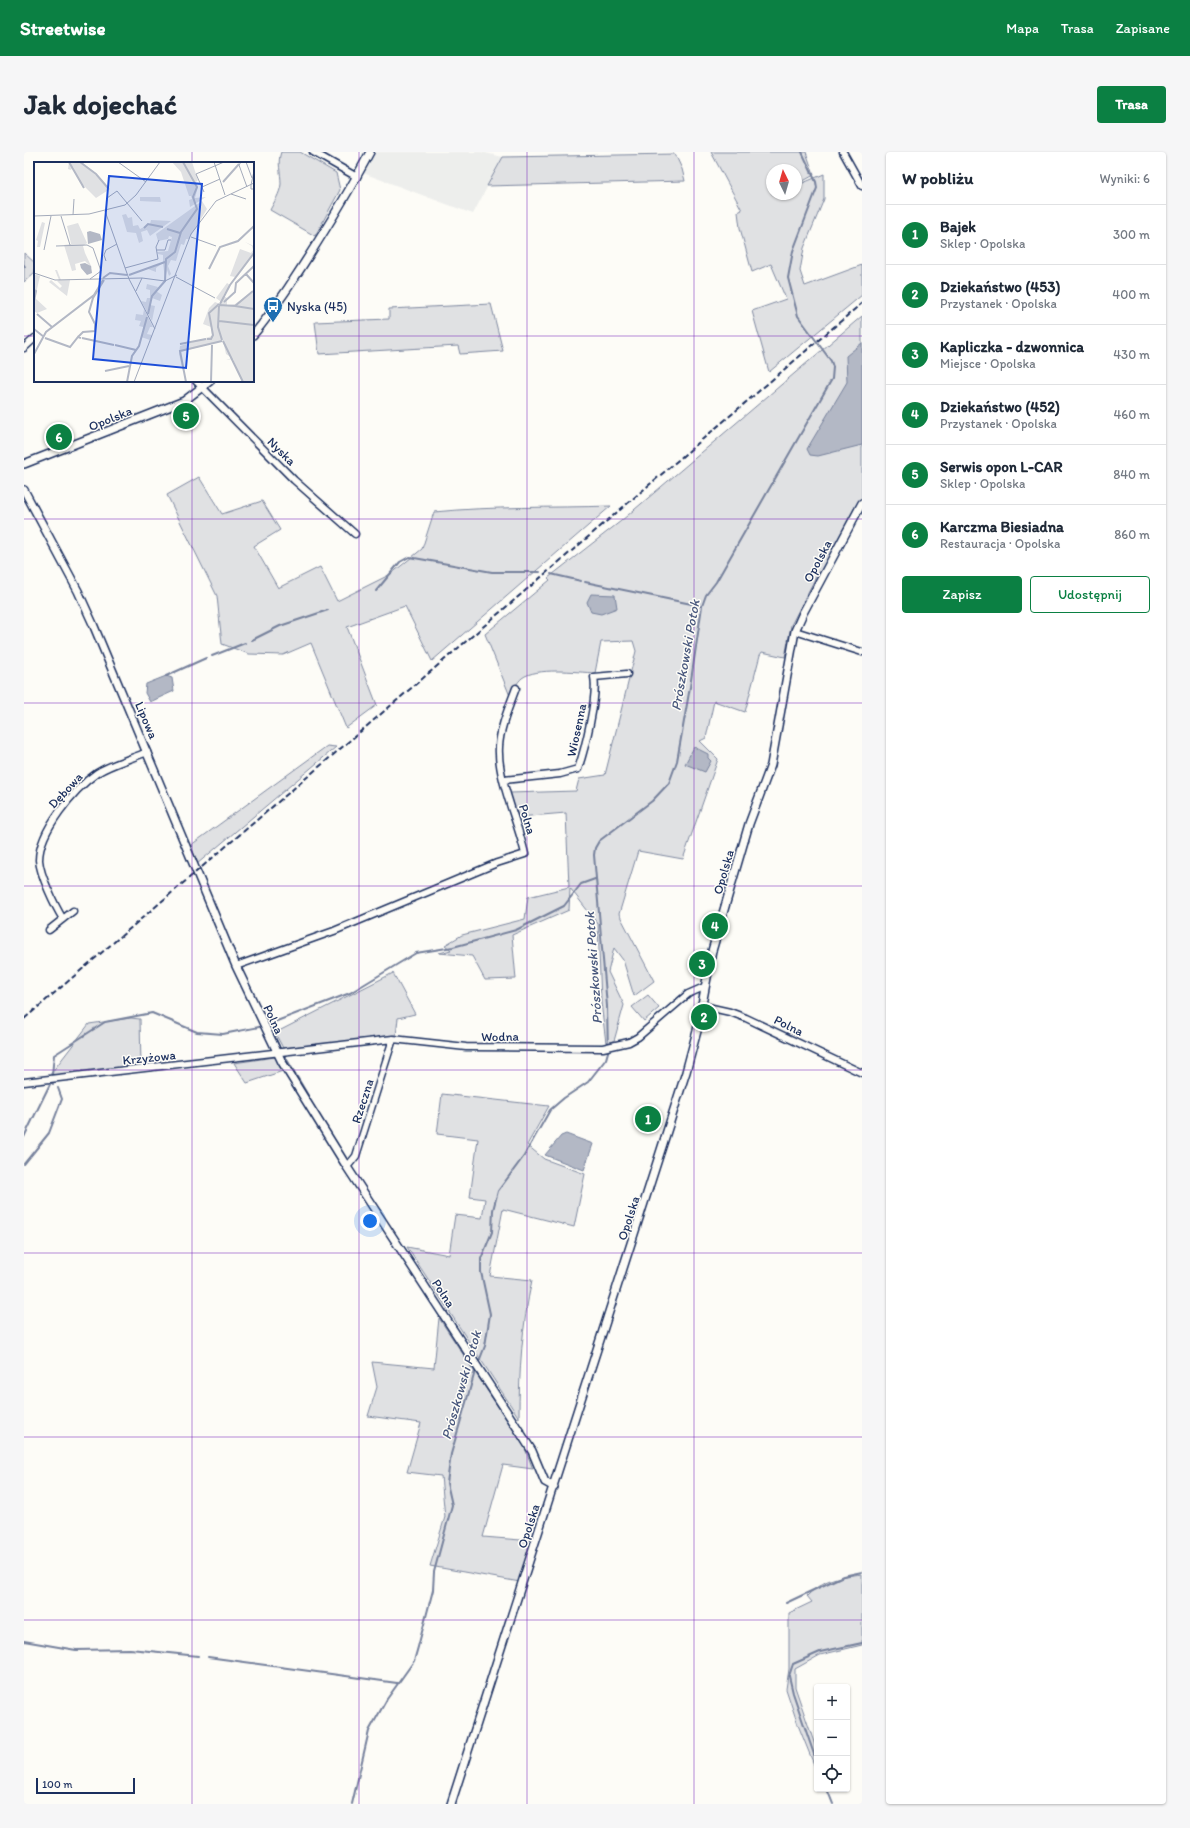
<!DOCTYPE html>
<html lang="pl">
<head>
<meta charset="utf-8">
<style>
	body { margin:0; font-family:Itim,sans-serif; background:#f6f6f7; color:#1f2937 }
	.controls { position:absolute; right:12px; bottom:12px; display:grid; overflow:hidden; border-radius:4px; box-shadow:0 1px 3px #0004 }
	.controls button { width:36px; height:36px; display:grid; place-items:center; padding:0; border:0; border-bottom:1px solid #e0e1e3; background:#fff; color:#1f2937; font:20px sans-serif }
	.compass { position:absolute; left:742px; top:12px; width:36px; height:36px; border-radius:50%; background:#fff; box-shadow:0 1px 3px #0004; rotate:355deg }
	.scale { position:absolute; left:12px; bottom:10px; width:99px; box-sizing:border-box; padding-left:4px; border:2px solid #1b2f5e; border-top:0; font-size:11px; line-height:14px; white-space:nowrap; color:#1b2f5e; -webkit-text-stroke:3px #fdfcf7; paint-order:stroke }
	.you { position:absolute; left:346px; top:1069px; width:14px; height:14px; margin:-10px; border:3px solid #fff; border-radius:50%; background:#1a73e8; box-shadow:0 0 0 6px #1a73e833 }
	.badge { display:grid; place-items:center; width:26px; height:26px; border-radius:50%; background:#0b8043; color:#fff; font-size:13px; font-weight:700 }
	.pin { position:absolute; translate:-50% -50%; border:2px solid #fff; box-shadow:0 1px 4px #0006 }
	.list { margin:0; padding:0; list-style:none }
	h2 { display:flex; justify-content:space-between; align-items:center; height:52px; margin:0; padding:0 16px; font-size:17px }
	h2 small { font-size:13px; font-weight:400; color:#747a83 }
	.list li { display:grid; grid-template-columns:26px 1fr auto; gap:12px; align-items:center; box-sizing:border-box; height:60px; padding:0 16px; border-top:1px solid #e0e1e3 }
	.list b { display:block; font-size:15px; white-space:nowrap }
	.list p { margin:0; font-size:13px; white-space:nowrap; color:#747a83 }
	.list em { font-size:13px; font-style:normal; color:#747a83 }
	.actions { display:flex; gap:8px; padding:12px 16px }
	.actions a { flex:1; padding:9px 0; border:1px solid #0b8043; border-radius:4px; text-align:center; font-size:14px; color:#0b8043 }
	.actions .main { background:#0b8043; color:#fff }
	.icon { flex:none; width:22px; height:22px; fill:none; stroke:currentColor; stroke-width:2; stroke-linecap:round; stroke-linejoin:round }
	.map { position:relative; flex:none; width:838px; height:1652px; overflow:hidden; border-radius:4px }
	header { display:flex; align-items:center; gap:24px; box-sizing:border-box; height:56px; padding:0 20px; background:#0b8043; color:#fff }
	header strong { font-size:19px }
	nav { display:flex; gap:22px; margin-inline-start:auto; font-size:14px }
	.intro { display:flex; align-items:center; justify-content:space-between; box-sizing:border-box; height:96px; padding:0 24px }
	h1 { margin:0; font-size:28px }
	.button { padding:10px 18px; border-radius:4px; background:#0b8043; color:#fff; font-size:14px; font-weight:700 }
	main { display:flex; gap:24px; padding:0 24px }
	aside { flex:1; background:#fff; border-radius:4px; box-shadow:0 1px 3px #0004 }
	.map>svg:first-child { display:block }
</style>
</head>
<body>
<header>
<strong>Streetwise</strong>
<nav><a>Mapa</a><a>Trasa</a><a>Zapisane</a></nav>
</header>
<div class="intro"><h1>Jak dojechać</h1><a class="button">Trasa</a></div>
<main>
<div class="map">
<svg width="838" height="1652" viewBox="0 0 838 1652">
	<rect width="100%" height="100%" fill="#fdfcf7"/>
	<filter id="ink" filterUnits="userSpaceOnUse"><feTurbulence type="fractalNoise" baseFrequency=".025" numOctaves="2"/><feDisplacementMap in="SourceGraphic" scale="8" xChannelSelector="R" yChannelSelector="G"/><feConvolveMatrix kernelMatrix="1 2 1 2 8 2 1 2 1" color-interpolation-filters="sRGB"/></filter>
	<g filter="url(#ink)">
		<path fill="#edeeec" d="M350,0h107l22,5 -30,57 -110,-41z"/>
		<path fill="#e0e1e3" stroke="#7e88a0" d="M257,0h19l36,21 4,17 -25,46 -45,-26c4,-8 10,-16 11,-26 0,-12 -4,-21 0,-32z
			M687,0h95l8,23 -18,10v-15h-24v24h24v-8l28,-12v25l-20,49 -4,23 5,15 57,-21v30l-93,77 -17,-61 34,-12 -15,-35 -19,8 -12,-44 -2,-16 4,-2z
			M651,2l7,15 3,12 -198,5 16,-29z
			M0,101l11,10v9l-11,10z
			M467,152l12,47 -43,3 -2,-8 -139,8 -4,-32 74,-3v-10z
			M838,164v184l-29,57 -17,20 -25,48 -6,32 -23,-5 -2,3 -15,57 -31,-11 -8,37 -6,3 18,18 -35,100 -45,-8 -19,63 35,67 -20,15 -11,-36 -9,-12 -6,24 16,33 -10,36 -8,2 -5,-41 -3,-78 -28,-36 -1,22 -57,25 4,44 -31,1 -13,-24 -33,-3 12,-3 -6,-5 17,-10 63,-16 3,-22 41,-10 -3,-74 -48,4 -8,-24 66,-2 3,-12 26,-4 31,-124 -3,-10 -32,1 -6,31c-18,-1 -59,-6 -73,5 -5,4 -9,13 -12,18l-25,-62 65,-54 -2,-2 73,-57z
			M175,325l23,37 40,-13 18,29 -26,16 24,42 42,-21 17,34 54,-27 31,-25 12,-37c59,-6 118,-4 177,-6l-179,155 -27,-55 -58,21 30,78 -31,23 -35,-85 -28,12 -34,-1 -27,-10 -5,-48 -50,-101z
			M303,594l9,1 -139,117 -6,-19z
			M369,821l22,41 -17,4 -2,18 -113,12 -8,-15z
			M624,843l11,13 -15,13 -12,-14z
			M107,866l9,1 1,47 -92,10 40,-52z
			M251,905l8,14 -36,12 -13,-20z
			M418,942l107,12 -22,39 17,14 41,15 -11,53 -71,-18 -13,67 42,4c-10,46 -13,91 -13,138l-112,-171 42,8 6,-40 27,3 3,-19 -15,-2 8,-58 -41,-5z
			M415,1166l85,128 9,23 -30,-4 -20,72 50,4 -13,41 -90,-16 15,-49 -4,-41 -34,-4 14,-49 -53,-7 9,-29 -5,-25 62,6z
			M838,1422v71l-42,10 -25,14v18l22,64v21l-19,-47 -12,-36 3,-20v-56l23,-11 -5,-6c18,-18 30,-19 55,-22z"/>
		<path fill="#b3b8c5" stroke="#76819c" d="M838,191v102l-44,11 -8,-1 -3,-6 40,-67 -1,-26z
			M567,442l24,1 2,13 -16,6 -10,-2 -4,-10z
			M142,524l6,2 2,13 -24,11 -5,-9 1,-9z
			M670,595l14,7v4l3,3 -6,11 -20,-8z
			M542,982l27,10 -9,26 -39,-15 16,-19z"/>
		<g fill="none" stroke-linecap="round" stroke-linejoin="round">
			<path stroke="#76819c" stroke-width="2" d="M0,113l1,2
				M527,422l30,7
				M561,430l116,24
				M352,439l24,-29 9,-5 83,15h48
				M228,488l28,-14 48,-16
				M188,504l33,-13
				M142,524l40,-18
				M255,894l-10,-22 81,-31 66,-40 37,-6 63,-17 48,-24 17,-22 14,-5
				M259,901l26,44
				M28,923l2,-20 51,-33 47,-9 45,19 26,2 36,-7
				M0,985l27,-55 2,2
				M0,1012l25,-31 13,-34 -4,-11
				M454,1212l7,-18 5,-32 -9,-42v-13l11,-27 1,-22 5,-19 26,-35 26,-46 14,-12 24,-16 18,-23 2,-7 -1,-46 -13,-151 1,-7 4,-7 53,-40 17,-18 8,-22 13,-74 12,-81 4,-11 10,-13 116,-203 1,-12 -2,-6 -33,-45 -10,-38 5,-27 24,-63 -1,-6 -14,-30
				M762,1451l57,-27 19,-4
				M0,1489l52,9 54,-1 68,7
				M184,1505l189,26
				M793,1611l-24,-70 -4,-17 4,-12 27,-12 42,-9
				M803,1637l6,15
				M328,1652l17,-73 18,-32 27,-38 4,-14 15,-57 1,-18 18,-67 -5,-22 4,-29 25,-86"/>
			<defs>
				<path id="minor" d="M289,0l44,25
					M819,0l19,34
					M0,196l11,-10
					M172,229l98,99 61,54
					M771,479l67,21
					M480,628l56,-6 18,-5c7,-20 20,-73 16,-92l33,-3
					M39,767c-8,-13 -23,-44 -24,-59 0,-29 35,-71 58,-87 14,-9 34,-14 50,-21
					M25,778l24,-19
					M212,814l98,-35 163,-68 28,-9c-7,-32 -28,-76 -26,-107 1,-20 10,-40 17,-59
					M679,854l27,6 16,6 116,55
					M0,930l369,-43 73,8 137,1 26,-6 9,-5 50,-43 16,-7
					M323,1015l9,-11 37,-117"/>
				<path id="tertiary" d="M229,183c13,-15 24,-31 35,-47 29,-44 57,-89 82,-136
					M0,312l160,-63 26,-20
					M0,338l54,101 15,33 143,342 46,96 65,105 171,262 14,22 13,31 9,5
					M427,1652l235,-732 11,-41 15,-80 37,-127 22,-59 24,-134 8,-18 59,-110"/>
			</defs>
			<use href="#minor" stroke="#1b2f5e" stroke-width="9"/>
			<use href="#tertiary" stroke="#1b2f5e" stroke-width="10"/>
			<use href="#minor" stroke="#fdfcf7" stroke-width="6"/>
			<use href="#tertiary" stroke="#fdfcf7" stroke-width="7"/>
			<path stroke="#1b2f5e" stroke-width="2" stroke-dasharray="6 3" stroke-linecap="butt" d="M0,867l838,-716"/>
		</g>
	</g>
	<path fill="none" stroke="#7b2cbf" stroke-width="1" stroke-opacity="0.55" d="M168,0v11M335,0v1652M503,0v1652M670,0v1652M0,184h11M229,184h609M168,229v1423M0,367h838M0,551h838M0,734h838M0,918h838M0,1101h838M0,1285h838M0,1468h838"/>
	<defs>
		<symbol id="bus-pin" viewBox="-11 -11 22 30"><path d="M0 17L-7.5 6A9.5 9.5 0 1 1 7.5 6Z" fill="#1f6fb2" stroke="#fdfcf7"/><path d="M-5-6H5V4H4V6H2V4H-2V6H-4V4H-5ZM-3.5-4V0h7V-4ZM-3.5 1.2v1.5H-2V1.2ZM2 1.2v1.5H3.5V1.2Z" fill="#fff"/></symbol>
	</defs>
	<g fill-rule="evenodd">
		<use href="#bus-pin" x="238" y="143" width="22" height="30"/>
	</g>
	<g text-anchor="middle" stroke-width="3" stroke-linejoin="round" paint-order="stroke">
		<g font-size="13" fill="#1b2f5e" stroke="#fdfcf7" text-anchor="start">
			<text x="263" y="159">Nyska (45)</text>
		</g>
		<g font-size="13" fill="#1b2f5e" stroke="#fdfcf7">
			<text transform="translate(86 266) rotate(-22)" y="5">Opolska</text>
			<text transform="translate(258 299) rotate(45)" y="5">Nyska</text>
			<text transform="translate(793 409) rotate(-62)" y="5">Opolska</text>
			<text transform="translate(123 568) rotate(67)" y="5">Lipowa</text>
			<text transform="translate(552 578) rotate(-78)" y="5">Wiosenna</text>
			<text transform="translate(41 638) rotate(-47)" y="5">Dębowa</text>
			<text transform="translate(504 667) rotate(73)" y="5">Polna</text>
			<text transform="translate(699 720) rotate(-74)" y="5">Opolska</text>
			<text transform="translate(250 867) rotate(65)" y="5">Polna</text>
			<text transform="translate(765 873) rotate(26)" y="5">Polna</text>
			<text transform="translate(476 884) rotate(-1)" y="5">Wodna</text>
			<text transform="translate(125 905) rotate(-6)" y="5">Krzyżowa</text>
			<text transform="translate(338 949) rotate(-72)" y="5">Rzeczna</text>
			<text transform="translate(604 1066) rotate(-72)" y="5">Opolska</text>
			<text transform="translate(420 1141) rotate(57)" y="5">Polna</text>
			<text transform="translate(504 1374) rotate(-72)" y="5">Opolska</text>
		</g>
		<g font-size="14" font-style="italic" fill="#49587d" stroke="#fdfcf7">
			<text transform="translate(661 503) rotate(-80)" y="5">Prószkowski Potok</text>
			<text transform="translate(569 816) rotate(-94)" y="5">Prószkowski Potok</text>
			<text transform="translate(437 1233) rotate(-74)" y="5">Prószkowski Potok</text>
		</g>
	</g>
	<g transform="translate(10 10)">
		<rect width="220" height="220" fill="#fdfcf7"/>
		<path d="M35,0h13l28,27 -14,9 -16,-16 -7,-15 -2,3 -3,-1zM138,0h20l6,18 -2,2 2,5 -3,11 11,-1 -16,10 -1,-7 3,-1 -1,-3h-2l-8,-24zM106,35h20l1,5 -21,-1zM168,39l5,8 -18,30h-3l-2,6 -3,-1 -5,17 -5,-1 -3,6 3,8 -2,2 -2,-6 -2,10 -2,-17 -7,5v4l-8,-3 15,-6v-8l-5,-1 -1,-2 11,-1 4,-14 -3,-1 -1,3 -10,2 -2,-7zM92,52l2,4 4,-1 1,9 5,-1 2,4 10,-5 1,-4 20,1 -21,15 -3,-6 -6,2 2,9 -4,2 -3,-10 -9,-1 -5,-17zM8,60l3,1 -5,24h-3l1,-6 -2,-1zM44,61l9,20 -4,3 2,7 7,15 -7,-7 -10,3 1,6 -4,1 -8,-26 7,-1 -4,-18zM211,80l9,4v8l-19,23 -5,-1 10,-27 11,4 2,-3 -1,-4zM21,108h2l4,10h9l-3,16 -18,-14 2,-2 9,8 2,-2 -5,-5 2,-1zM0,112l6,2 -5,22 12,11 -10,4 -3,-2zM193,121l3,2 -7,11 4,2v7l8,-1 19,-14v92h-12l-9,-23 -7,1 6,-2 -6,-4 -3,-13 -43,11 4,19h-1l-4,-17 1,-8 32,-10 -1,-9 -8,-3 6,-16 6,-6 5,2v-3l-4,-3zM113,122l11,3 -2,4 6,4 -2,6 -8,-3 -2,7 5,1 -3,15 -11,-20 5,1 1,-4h3v-8l-4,-1zM110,147l9,18h-3l-3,7 5,1 -2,5 -9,-3 2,-5v-5l-4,-1 2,-5 -6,-1 1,-6 7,1z" fill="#e0e1e3"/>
		<path d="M56,69l10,3 2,6 -14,4 -1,-12zM51,101l6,3 1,7 -5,2 -6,-7 -1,-4z" fill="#b3b8c5"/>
		<path fill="none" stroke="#b3b8c5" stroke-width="2" d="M35,0l15,26M46,0l16,12 12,14M189,20l16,-18M110,66l4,-4 15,3M133,67l13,4M175,107l11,-22 18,-6 16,-15M212,112l8,9M95,113l36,-13M69,116l7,-5 17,2M0,128l2,1 -2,10M190,140l11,-10 1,-9 18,-17M186,142l10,-19 24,-32M185,143l16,1 18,-15M185,144l-1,21 4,13M201,144l19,3M3,152l15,13M114,152l4,-18 13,-15 1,-22 9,-7 6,-20 16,-23 -4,-12 4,-10 -14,-25M185,159l35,4M0,167l10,8M44,175l5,-5 12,-1v-7l-6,-12 4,-14 11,-18M11,176l25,9 8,-10 3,1M48,176l32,7M173,177h4l2,-4 -4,-22 10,-9M189,179l20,41M146,182l26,-5M81,183l21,5M0,192l12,-22 48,-37 9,-15M71,209l24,-5M93,220l5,-26 7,-10 8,-29M152,220l-6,-31 42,-10M177,220l1,-37"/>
		<path fill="none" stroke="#a3aaba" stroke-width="1" d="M84,0l28,20M180,0l11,33M207,0l-2,3 8,22M212,0l6,16M220,9l-3,14v4h3M168,25l18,-8M170,30l-8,-18 28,-12M197,32l15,5M73,36l10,-7 25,30M71,49l24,68 26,50M39,53l1,-16M0,54l55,-2 36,-9 11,-10 24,-33M27,54l9,29M157,75l25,9M22,84l31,-1 6,3 8,23 -11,8M10,88l7,-34M123,88h8l3,-10h3M72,99l-2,-6 2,-5 11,-6M91,106l33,-9 -2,-12 3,-7M0,111l21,7 87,-2 23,3 12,-6M142,115l39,21M102,129l6,-13M100,220l57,-148 25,-33 38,-18"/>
		<path fill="#1d4ed8" fill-opacity="0.15" stroke="#1d4ed8" stroke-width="2" d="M75,14l93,8 -16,184 -93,-9z"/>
		<rect width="220" height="220" fill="none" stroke="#1b2f5e" stroke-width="2"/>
	</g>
</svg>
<div class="controls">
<button>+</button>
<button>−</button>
<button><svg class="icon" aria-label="locate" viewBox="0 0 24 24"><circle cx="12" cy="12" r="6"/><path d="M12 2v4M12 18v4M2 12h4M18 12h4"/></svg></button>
</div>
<svg class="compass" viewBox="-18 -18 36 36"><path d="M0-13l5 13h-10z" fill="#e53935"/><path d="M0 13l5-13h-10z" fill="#747a83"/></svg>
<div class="scale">100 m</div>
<div class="you"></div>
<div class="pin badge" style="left:624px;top:967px">1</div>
<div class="pin badge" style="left:680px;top:865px">2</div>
<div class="pin badge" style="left:678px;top:812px">3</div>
<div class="pin badge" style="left:691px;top:774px">4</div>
<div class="pin badge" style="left:162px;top:264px">5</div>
<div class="pin badge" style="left:35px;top:285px">6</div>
</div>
<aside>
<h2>W pobliżu<small>Wyniki: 6</small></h2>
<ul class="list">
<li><span class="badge">1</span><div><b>Bajek</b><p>Sklep · Opolska</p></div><em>300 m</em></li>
<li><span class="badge">2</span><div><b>Dziekaństwo (453)</b><p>Przystanek · Opolska</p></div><em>400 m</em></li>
<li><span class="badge">3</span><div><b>Kapliczka - dzwonnica</b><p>Miejsce · Opolska</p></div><em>430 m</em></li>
<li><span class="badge">4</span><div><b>Dziekaństwo (452)</b><p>Przystanek · Opolska</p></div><em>460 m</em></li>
<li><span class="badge">5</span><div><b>Serwis opon L-CAR</b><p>Sklep · Opolska</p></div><em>840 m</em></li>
<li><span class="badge">6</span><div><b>Karczma Biesiadna</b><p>Restauracja · Opolska</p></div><em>860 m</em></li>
</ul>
<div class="actions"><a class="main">Zapisz</a><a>Udostępnij</a></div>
</aside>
</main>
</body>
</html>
